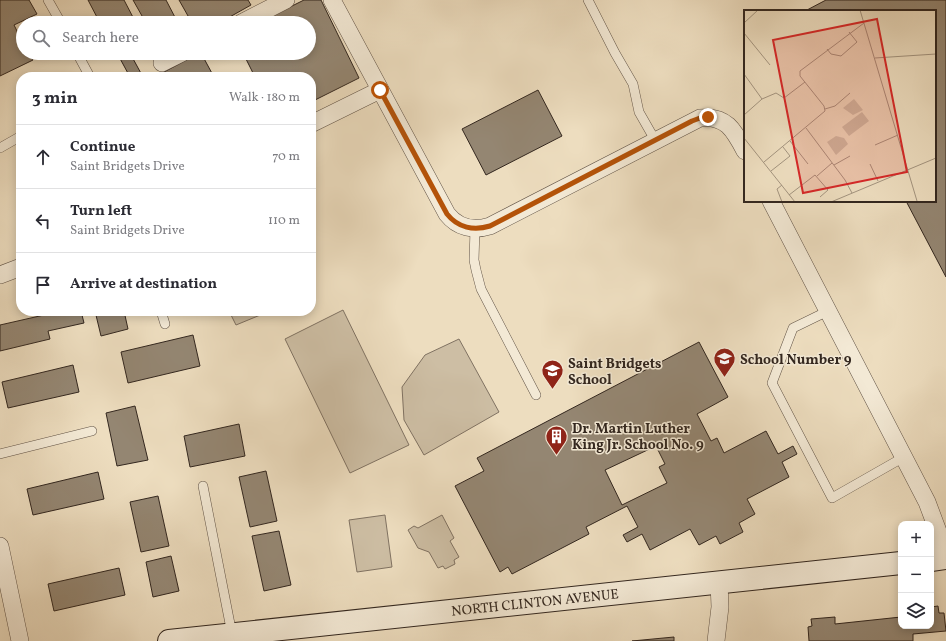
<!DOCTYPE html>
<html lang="en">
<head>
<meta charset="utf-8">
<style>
	body { margin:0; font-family:Vollkorn,serif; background:#f2f2f3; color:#2b2b33 }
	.controls { position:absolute; right:12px; bottom:12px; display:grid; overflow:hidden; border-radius:8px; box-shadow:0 2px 10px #0003 }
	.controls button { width:36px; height:36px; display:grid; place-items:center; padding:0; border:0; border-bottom:1px solid #e1e1e2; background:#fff; color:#2b2b33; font:20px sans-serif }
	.stop { position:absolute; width:12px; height:12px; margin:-9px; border:3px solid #b45309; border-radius:50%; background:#fff }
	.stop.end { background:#b45309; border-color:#fff; box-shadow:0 1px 4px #0008 }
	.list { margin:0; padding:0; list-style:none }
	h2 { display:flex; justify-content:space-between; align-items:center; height:52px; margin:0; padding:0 16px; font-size:17px }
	h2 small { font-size:13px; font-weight:400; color:#7c7c81 }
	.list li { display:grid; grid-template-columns:26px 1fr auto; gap:12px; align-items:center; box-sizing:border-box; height:64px; padding:0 16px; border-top:1px solid #e1e1e2 }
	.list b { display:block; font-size:15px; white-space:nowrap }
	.list p { margin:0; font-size:13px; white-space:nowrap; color:#7c7c81 }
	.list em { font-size:13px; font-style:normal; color:#7c7c81 }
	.icon { flex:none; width:22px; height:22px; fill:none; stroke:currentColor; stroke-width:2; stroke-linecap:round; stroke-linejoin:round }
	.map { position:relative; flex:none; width:946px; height:641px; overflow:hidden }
	.search { position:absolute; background:#fff; box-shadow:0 2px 10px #0003; left:16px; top:16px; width:300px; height:44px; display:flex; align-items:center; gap:10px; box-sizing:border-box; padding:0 14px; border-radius:22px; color:#7c7c81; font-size:15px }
	.panel { position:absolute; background:#fff; box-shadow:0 2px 10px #0003; left:16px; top:72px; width:300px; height:244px; border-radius:16px }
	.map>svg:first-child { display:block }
</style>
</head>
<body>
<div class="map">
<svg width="946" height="641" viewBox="0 0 946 641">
	<rect width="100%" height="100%" fill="#edddbf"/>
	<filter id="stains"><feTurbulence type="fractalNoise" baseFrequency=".005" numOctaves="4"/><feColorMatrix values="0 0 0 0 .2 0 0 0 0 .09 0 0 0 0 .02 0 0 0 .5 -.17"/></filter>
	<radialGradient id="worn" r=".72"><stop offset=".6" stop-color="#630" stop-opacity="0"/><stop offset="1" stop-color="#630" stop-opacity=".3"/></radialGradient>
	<path fill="#cdbea4" stroke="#807262" d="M343,310l66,135 -59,28 -65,-134z
		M229,311h41l-34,14z
		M459,339l40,73 -75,43 -20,-35 -2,-33 23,-32z
		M385,515l7,52 -35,5 -8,-52z
		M442,515l12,23 -4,3 9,16 -5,3 1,4 -10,5 -2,-3 -5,2 -9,-16 -11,-4 -10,-18 6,-4 4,2z"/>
	<path fill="#948672" stroke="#33271f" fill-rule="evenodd" d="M0,0h29l8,14 -23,11 9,18v10h6l4,7 -33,16z
		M88,0h36l12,23h-36z
		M133,0h33l12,23h-32z
		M179,0h69l3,5 -32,18h-27z
		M304,0h17l38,78 -48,24v-25h-56l-12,-24h66v-30h-51z
		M826,0h120v277l-40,-76h29v-190h-127l-1,-1z
		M117,53h17l-3,2 12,22h-13z
		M199,53h2l13,24h-59z
		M538,90l24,46 -76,39 -24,-46z
		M43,311h38l3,12 -36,8 2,8 -50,12v-26l44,-10z
		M95,311h29l4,18 -27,7z
		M193,335l7,31 -72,17 -7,-31z
		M699,342l29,55 -31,17 14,27 6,-3 7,15 42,-22 12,23 15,-8 4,8 -15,8 7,15 -42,22 8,15 -16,9 4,9 -23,12 -4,-8 -17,9 -9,-16 -40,21 -8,-16 -15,8 -4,-7 15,-8 -11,-21 -41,21 3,7 -77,40 -4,-7 -8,5 -45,-86 29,-15 -7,-13zM656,446l9,18 -6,3 8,16 -45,22 -17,-35z
		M73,365l6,27 -71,16 -6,-26z
		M135,406l13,54 -31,6 -11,-53z
		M239,424l6,32 -55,11 -6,-31z
		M266,471l11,50 -27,6 -11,-50z
		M98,472l6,27 -71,16 -6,-26z
		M158,496l11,50 -28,6 -11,-50z
		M279,531l12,54 -27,6 -12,-55z
		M171,556l8,35 -26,6 -7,-35z
		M119,568l6,27 -71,16 -6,-27z
		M938,606l1,7h5l2,18 -33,3v7h-104l-1,-14 4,-1 -1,-7 24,-2v7l66,-7v9h30v-19z
		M674,637v4h-42z"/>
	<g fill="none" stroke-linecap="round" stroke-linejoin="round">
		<defs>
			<path id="service" d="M48,0l13,23
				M588,0l27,53 18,31 6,28 16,28
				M77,53l13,24
				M0,148l21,-12
				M475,229l-1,31 2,10 5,19 55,106
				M161,311l4,13
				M828,311l-35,17 -21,55 60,115 72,-41
				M0,454l92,-23
				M203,486l29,148"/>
			<path id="minor" d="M332,0l115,214c11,14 27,17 43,12l210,-108c26,-3 34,12 45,33
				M241,23l45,-23
				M162,63l20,-10
				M311,124l69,-34
				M771,201l156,301 12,32 3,25
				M0,275l21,-8
				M0,546l20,95
				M716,641l4,-34 -1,-25"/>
			<path id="secondary" d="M931,560l15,-2
				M169,641l732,-78"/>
		</defs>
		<use href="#service" stroke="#625447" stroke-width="10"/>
		<use href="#minor" stroke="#625447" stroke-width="18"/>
		<use href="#secondary" stroke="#33271f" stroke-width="24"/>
		<use href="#service" stroke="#f3e9d5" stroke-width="9"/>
		<use href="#minor" stroke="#f3e9d5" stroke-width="17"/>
		<use href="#secondary" stroke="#f3e9d5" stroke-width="22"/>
	</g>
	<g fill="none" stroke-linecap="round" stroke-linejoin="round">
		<path stroke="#b45309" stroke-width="5" d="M380,90l67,124c11,14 27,17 43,12l202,-105 8,-3 8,-1"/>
	</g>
	<defs>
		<symbol id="school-pin" viewBox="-11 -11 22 30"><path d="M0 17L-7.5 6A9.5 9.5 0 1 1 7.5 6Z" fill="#8f2418" stroke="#f3e9d5"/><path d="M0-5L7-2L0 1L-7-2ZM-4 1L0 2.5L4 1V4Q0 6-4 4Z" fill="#fff"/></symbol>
		<symbol id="building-pin" viewBox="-11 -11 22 30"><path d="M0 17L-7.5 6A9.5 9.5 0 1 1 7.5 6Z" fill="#8f2418" stroke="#f3e9d5"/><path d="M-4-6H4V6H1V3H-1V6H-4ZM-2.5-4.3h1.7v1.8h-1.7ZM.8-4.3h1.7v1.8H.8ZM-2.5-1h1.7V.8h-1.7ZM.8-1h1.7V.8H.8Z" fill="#fff"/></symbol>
	</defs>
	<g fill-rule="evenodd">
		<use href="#school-pin" x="712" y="346" width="25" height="34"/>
		<use href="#school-pin" x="540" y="358" width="25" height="34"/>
		<use href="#building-pin" x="544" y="424" width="25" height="34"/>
	</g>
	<g text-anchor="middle" stroke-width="3" stroke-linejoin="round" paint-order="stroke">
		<g font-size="14" font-weight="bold" fill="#33271f" stroke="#f3e9d5" text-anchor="start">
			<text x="740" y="364">School Number 9</text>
			<text x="568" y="368">Saint Bridgets<tspan x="568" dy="16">School</tspan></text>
			<text x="572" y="433">Dr. Martin Luther<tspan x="572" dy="16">King Jr. School No. 9</tspan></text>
		</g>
		<g font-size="14" fill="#33271f" stroke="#f3e9d5">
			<text transform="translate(535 602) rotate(-6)" y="5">NORTH CLINTON AVENUE</text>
		</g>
	</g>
	<g transform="translate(744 10)">
		<rect width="192" height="192" fill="#edddbf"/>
		<path d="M110,89l9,11 -10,5 -10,-7zM118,102l7,9 -20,15 -7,-9zM92,126l8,2 4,6 -12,11 -9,-13z" fill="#cdbea4"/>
		<path fill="none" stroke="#a3947f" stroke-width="1" d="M116,0l57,191M0,13l14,-13M0,23l26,32M83,39l4,5 10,2 16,-14 -8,-10M131,48l61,-4M0,64l18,25M18,89l14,-6 8,5 21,-16M81,99l10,-3 15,-13M0,105l18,-16M62,118l39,52 7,13M0,128l51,64M46,131l18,23M131,135l23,-10M20,152l61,-51 -1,-5 -24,-30v-5l64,-48M126,154l8,17M90,155l16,-9M27,161l19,-15 -7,-9M73,166l15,-13M38,175l-5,4 5,13M45,185l26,-20 13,15 -8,7M87,192l105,-44"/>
		<path fill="#d62828" fill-opacity="0.15" stroke="#d62828" stroke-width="2" d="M133,9l30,153 -104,21 -30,-153z"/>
		<rect width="192" height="192" fill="none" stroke="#33271f" stroke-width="2"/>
	</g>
	<rect width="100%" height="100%" filter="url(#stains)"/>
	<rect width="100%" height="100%" fill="url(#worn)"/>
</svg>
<div class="controls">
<button>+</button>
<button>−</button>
<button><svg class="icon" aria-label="layers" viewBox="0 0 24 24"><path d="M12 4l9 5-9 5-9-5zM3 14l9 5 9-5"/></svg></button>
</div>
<div class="stop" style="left:380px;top:90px"></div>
<div class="stop end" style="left:708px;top:117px"></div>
<div class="search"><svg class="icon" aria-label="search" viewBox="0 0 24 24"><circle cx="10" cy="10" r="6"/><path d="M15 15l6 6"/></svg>Search here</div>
<section class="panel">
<h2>3 min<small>Walk · 180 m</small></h2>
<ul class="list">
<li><svg class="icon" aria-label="ahead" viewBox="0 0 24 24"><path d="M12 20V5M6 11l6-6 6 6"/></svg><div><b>Continue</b><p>Saint Bridgets Drive</p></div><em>70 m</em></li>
<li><svg class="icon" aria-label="left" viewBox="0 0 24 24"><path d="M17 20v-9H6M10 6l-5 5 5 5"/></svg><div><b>Turn left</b><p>Saint Bridgets Drive</p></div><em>110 m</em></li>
<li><svg class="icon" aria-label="arrive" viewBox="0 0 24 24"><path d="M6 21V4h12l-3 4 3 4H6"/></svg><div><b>Arrive at destination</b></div></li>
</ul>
</section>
</div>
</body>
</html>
